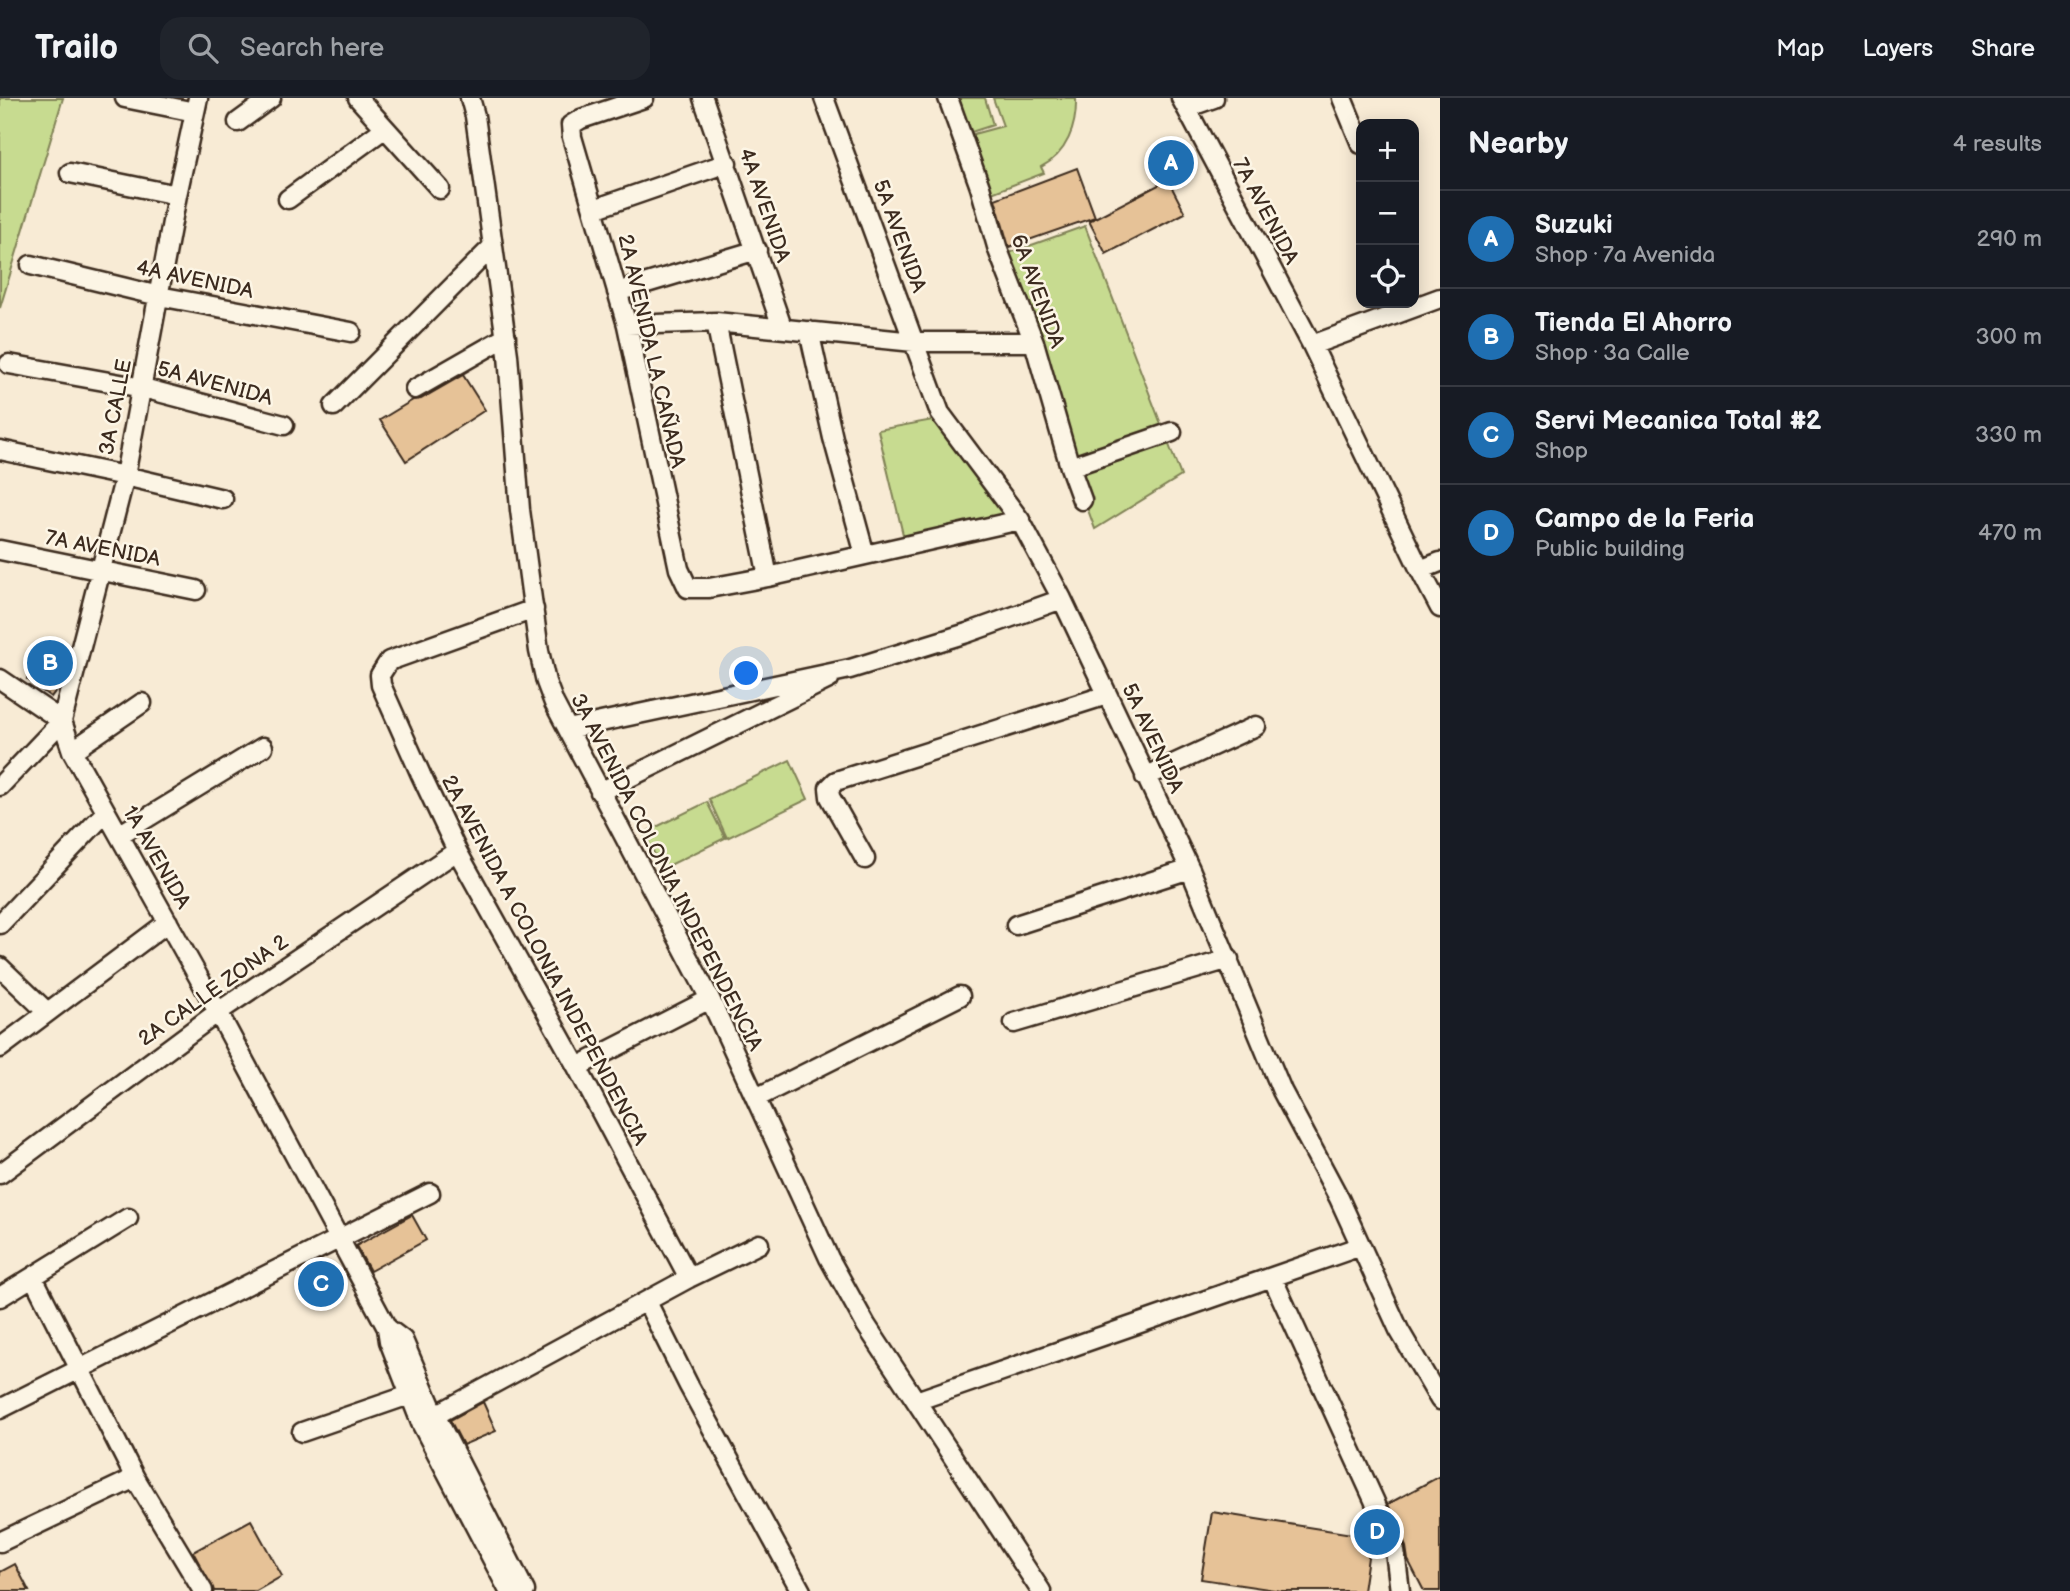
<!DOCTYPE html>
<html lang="en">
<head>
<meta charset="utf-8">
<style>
	body { margin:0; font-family:"Balsamiq Sans",sans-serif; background:#20242c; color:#f1f3f6 }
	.controls { position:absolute; right:21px; top:21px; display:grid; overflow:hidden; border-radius:14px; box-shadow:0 4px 18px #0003 }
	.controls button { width:63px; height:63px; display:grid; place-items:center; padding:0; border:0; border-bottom:2px solid #363941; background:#171b24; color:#f1f3f6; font:35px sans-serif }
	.you { position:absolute; left:747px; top:576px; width:24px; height:24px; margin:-18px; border:5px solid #fff; border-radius:50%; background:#1a73e8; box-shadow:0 0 0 10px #1a73e833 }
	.badge { display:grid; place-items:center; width:46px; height:46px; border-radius:50%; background:#1f6fb2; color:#fff; font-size:23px; font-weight:700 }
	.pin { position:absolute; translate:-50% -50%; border:4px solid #fff; box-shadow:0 2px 7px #0006 }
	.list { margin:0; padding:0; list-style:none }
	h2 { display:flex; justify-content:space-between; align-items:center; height:91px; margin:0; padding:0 28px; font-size:30px }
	h2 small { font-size:23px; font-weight:400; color:#9ea1a6 }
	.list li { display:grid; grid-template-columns:46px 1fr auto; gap:21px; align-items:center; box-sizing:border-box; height:98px; padding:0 28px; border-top:2px solid #363941 }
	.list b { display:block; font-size:26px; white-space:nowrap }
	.list p { margin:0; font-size:23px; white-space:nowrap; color:#9ea1a6 }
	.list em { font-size:23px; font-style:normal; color:#9ea1a6 }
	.icon { flex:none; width:38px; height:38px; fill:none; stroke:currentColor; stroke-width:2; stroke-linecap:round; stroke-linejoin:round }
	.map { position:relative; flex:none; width:1440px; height:1493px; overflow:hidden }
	header { display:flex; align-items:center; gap:42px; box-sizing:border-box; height:98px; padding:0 35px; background:#171b24; border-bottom:2px solid #363941 }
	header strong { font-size:33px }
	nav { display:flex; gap:38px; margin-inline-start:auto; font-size:24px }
	.search { width:490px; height:63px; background:#20242c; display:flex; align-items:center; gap:18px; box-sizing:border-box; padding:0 24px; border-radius:21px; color:#9ea1a6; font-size:26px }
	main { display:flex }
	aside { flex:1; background:#171b24 }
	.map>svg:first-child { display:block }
</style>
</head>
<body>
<header>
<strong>Trailo</strong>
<div class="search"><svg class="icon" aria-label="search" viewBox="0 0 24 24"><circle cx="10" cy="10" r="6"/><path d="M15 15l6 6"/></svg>Search here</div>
<nav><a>Map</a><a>Layers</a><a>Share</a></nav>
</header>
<main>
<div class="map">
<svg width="1440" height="1493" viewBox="0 0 1440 1493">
	<rect width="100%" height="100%" fill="#f8ebd5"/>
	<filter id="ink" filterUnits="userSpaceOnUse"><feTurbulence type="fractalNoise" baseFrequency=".0143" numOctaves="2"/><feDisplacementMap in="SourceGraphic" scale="14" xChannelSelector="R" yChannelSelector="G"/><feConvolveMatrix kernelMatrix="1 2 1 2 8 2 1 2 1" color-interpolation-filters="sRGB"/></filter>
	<g filter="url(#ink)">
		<path fill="#c7db90" stroke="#818257" stroke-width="2" d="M0,0h63l-63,210z
			M953,0h32l8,27 -28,9z
			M993,0h83c1,28 -9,56 -35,69l3,6 -68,26 -21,-60 48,-13z
			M1085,128l96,250 -86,53 -100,-271z
			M938,321l79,99 -112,25 -27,-113z
			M790,662l18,39 -81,39 -18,-39z
			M707,704l18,36 -63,31 -18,-36z"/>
		<path fill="#e6c297" stroke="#3b2a1e" stroke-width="2" d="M1180,53l6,13 -23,12 -6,-13z
			M1077,70l18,49 -86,30 -14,-48z
			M1168,82l17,33 -79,41 -17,-33z
			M463,277l22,35 -79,51 -26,-41 33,-20 8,-1z
			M55,545l13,10 -14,20 7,6 -2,7 -8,11 -24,-18z
			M412,1117l14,25 -56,31 -14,-25z
			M326,1170l10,21 -19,10 -10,-21z
			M483,1304l13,29 -33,14 -13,-25z
			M1440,1378v115h-16l-16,-31 -2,-13 -18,-43z
			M1212,1414l159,25 -8,54h-82l-80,-12z
			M251,1422l31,56 -26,15h-42l-21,-39z
			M15,1466l14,27h-29v-19z"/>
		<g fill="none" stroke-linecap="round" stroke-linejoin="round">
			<defs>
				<path id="minor" d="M125,0l70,14
					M358,0l82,91
					M470,0l5,18 33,239 12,155 19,141 7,31 8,21 156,296 119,259 37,67 175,266
					M644,0l-63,21 -10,6 1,12 55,188 52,244 9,19h21l59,-11 252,-57
					M703,0l79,229
					M824,0l116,315 80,107 42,79 128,270 92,222 57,107 60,132 41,70
					M948,0l32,89 18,63 36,92 36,125 12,33
					M1181,0l131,247 108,225 20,38
					M1342,0l19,46
					M1186,10l28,-10
					M238,24l33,-24
					M70,75l107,22
					M288,101l96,-70
					M594,111l133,-46
					M31,167l128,31 192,36
					M617,194l140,-42
					M716,224l52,255
					M627,227l89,-3 198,20h120
					M809,233l24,107 32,117
					M1312,247l128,-47
					M9,266l134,24 141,37
					M415,291l91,-52
					M334,308l159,-160
					M0,352l125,26 98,23
					M1070,369l102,-35
					M0,452l196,40
					M1420,472l20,-8
					M534,511l-145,52 -9,14 1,10 40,90 36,76 120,216 112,211
					M0,581l62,42
					M62,623l10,30 146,261 169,316 2,13 32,82 88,168
					M568,631l282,-60 117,-36 95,-34
					M72,653l70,-48
					M1145,679l111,-51
					M0,688l62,-65 63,-245 52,-281 21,-97
					M600,694l229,-113
					M119,737l144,-88
					M865,761l-35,-62 -1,-9 7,-7 271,-86
					M0,826l105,-111
					M1016,827l174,-56
					M0,869l47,45
					M1014,925l215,-64
					M0,950l168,-126
					M577,969l133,-68
					M756,1000l204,-102
					M0,1076l218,-162 239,-161
					M33,1179l102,201 68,113
					M1272,1179l102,223 21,51 5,40
					M0,1199l128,-79
					M647,1204l42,84 112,205
					M387,1230l16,12 32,75 90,176
					M916,1303l445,-155
					M0,1311l430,-216
					M421,1325l268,-145 70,-34
					M302,1334l119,-41
					M0,1444l135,-64"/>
			</defs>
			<use href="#minor" stroke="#3b2a1e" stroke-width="23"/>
			<use href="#minor" stroke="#fcf5e5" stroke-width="18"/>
		</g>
	</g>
	<g text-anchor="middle" stroke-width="5" stroke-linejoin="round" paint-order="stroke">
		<g font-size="21" fill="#3b2a1e" stroke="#fcf5e5">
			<text transform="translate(765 107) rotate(71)" y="7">4A AVENIDA</text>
			<text transform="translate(1266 113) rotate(62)" y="7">7A AVENIDA</text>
			<text transform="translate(900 138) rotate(70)" y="7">5A AVENIDA</text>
			<text transform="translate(195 181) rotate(12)" y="7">4A AVENIDA</text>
			<text transform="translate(1038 193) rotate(70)" y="7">6A AVENIDA</text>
			<text transform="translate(652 253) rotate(77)" y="7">2A AVENIDA LA CAÑADA</text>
			<text transform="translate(215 285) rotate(15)" y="7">5A AVENIDA</text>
			<text transform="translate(115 309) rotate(-79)" y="7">3A CALLE</text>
			<text transform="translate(103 450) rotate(11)" y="7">7A AVENIDA</text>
			<text transform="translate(1153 640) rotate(65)" y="7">5A AVENIDA</text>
			<text transform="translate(157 759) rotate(60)" y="7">1A AVENIDA</text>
			<text transform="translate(667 774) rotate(63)" y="7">3A AVENIDA COLONIA INDEPENDENCIA</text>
			<text transform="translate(545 862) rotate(62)" y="7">2A AVENIDA A COLONIA INDEPENDENCIA</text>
			<text transform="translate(213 892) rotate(-35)" y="7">2A CALLE ZONA 2</text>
		</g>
	</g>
</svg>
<div class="controls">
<button>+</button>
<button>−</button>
<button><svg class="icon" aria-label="locate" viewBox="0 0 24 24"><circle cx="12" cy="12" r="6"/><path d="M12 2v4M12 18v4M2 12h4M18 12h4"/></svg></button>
</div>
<div class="you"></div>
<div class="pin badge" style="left:1171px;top:65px">A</div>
<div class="pin badge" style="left:50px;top:565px">B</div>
<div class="pin badge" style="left:321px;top:1186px">C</div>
<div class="pin badge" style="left:1377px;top:1434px">D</div>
</div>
<aside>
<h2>Nearby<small>4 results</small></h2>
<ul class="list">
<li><span class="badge">A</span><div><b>Suzuki</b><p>Shop · 7a Avenida</p></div><em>290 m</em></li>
<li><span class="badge">B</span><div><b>Tienda El Ahorro</b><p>Shop · 3a Calle</p></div><em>300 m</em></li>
<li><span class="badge">C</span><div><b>Servi Mecanica Total #2</b><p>Shop</p></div><em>330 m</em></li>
<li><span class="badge">D</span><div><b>Campo de la Feria</b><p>Public building</p></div><em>470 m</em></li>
</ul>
</aside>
</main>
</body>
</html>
